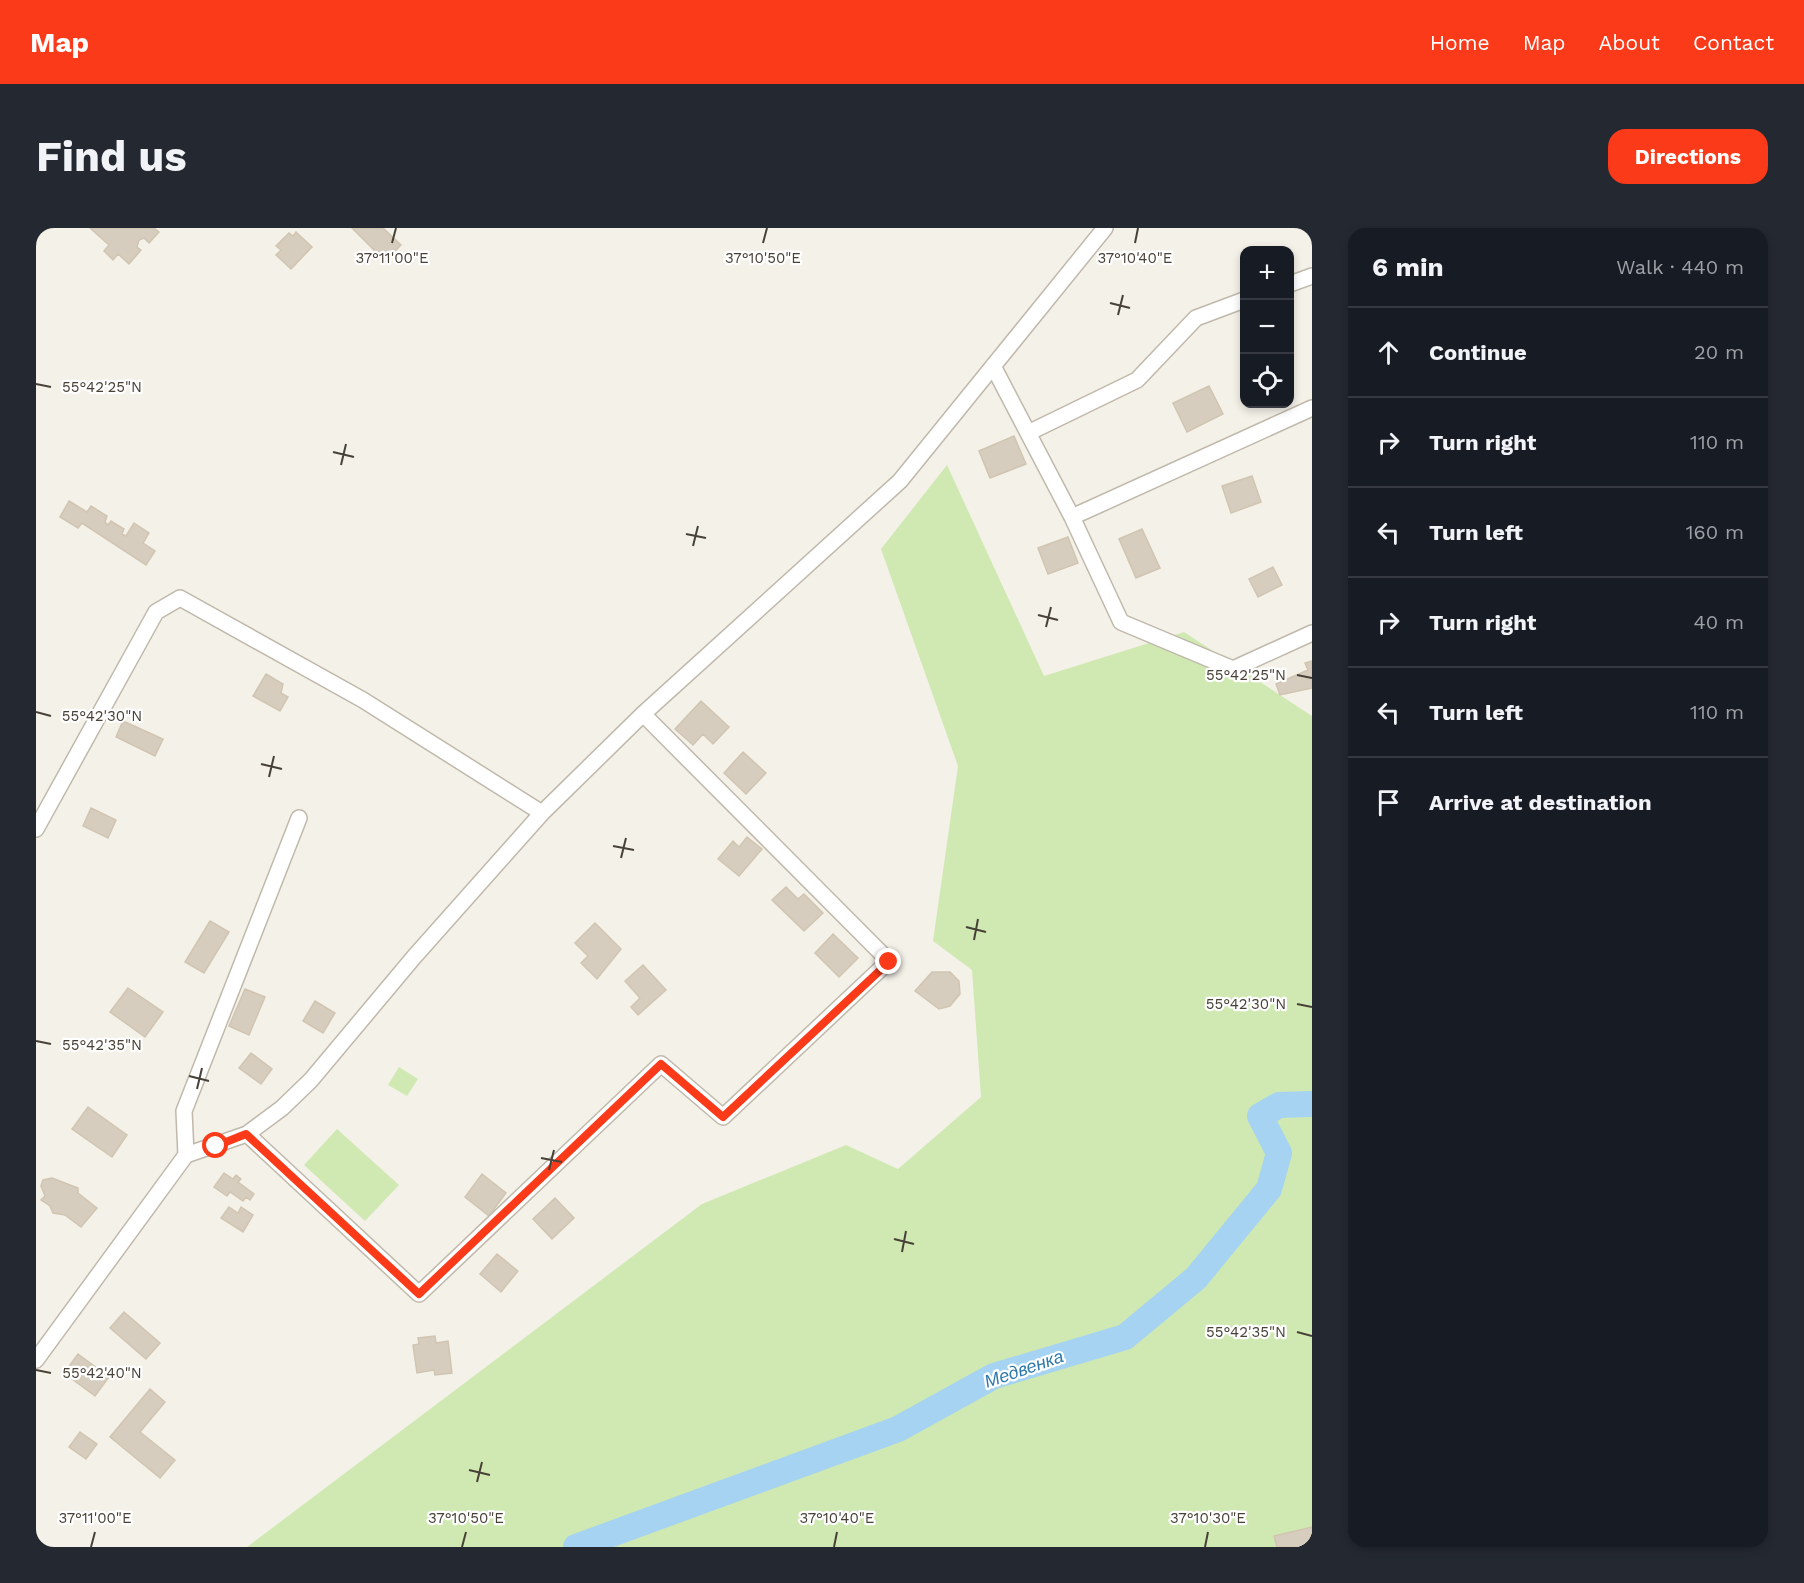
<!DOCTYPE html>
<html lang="en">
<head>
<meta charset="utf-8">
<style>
	body { margin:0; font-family:"Work Sans",sans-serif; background:#242831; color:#f1f3f6 }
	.controls { position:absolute; right:18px; top:18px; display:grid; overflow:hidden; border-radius:12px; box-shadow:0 3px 9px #0003 }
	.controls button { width:54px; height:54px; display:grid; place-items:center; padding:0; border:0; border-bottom:2px solid #363941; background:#171b24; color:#f1f3f6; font:30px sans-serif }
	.stop { position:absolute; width:18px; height:18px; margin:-14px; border:4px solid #fb3a19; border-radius:50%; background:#fff }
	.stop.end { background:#fb3a19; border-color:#fff; box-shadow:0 2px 6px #0008 }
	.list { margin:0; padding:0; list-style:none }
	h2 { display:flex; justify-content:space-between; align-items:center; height:78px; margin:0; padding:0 24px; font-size:26px }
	h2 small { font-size:20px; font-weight:400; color:#9ea1a6 }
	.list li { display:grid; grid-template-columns:39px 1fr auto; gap:18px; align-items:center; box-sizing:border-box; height:90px; padding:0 24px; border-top:2px solid #363941 }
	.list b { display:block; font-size:22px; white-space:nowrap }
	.list em { font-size:20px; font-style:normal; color:#9ea1a6 }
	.icon { flex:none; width:33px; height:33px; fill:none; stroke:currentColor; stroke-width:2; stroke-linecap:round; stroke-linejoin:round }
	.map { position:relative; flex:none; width:1276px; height:1319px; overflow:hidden; border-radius:18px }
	header { display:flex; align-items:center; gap:36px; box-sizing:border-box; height:84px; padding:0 30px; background:#fb3a19; color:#fff }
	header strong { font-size:28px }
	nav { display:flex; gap:33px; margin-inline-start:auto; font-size:21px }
	.intro { display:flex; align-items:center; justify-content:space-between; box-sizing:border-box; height:144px; padding:0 36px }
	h1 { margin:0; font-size:42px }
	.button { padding:15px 27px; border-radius:18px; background:#fb3a19; color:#fff; font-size:21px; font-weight:700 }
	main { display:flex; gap:36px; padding:0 36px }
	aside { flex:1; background:#171b24; border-radius:18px; box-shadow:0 3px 9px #0003 }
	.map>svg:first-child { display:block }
</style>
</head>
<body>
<header>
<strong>Map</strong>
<nav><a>Home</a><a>Map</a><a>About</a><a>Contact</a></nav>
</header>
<div class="intro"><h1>Find us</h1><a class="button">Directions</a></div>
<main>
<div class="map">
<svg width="1276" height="1319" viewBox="0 0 1276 1319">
	<rect width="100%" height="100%" fill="#f4f1e9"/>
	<path fill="#d0e9b2" d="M911,237l97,211 140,-44 128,84v831h-1065l455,-343 144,-59 52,24 83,-72 -9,-127 -39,-29 25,-175 -77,-217z
		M363,839l19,12 -11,17 -19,-11z
		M301,901l62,56 -34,36 -61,-56z"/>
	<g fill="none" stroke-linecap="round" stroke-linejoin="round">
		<path stroke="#a5d3f1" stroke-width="26" d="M540,1319l322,-118 96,-53 131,-39 71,-59 73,-89 10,-36 -19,-37 19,-11 33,-1"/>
	</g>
	<path fill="#d6cdbe" stroke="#d1c5b1" stroke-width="1.5" d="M54,0h64l5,4 -10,11 -5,-5 -5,2 -2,7 4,3 -12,14 -11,-10 -5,6 -9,-9 5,-6z
		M316,0h31l18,17 -16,16z
		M260,4l16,15 -21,22 -15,-14 5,-5 -5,-4 13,-13 4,3z
		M1173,158l14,28 -36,18 -14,-29z
		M978,208l12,28 -36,14 -11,-27z
		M1216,248l9,26 -30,11 -9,-27z
		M33,273l18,11 4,-6 16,10 -2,6 3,3 3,-4 13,8 -2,5 4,2 8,-13 15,10 -6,10 12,8 -9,14 -64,-42 -4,5 -18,-11z
		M1106,301l18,39 -24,10 -17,-39z
		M1032,309l10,26 -30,11 -10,-26z
		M1237,339l9,18 -24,12 -9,-18z
		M1276,433v27l-32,7 -4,-11 32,-14 -3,-7z
		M230,446l17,10 -2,9 7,4 -8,14 -27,-15z
		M665,473l28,26 -16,17 -10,-10 -10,11 -18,-16z
		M87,493l40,18 -8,17 -39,-19z
		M707,524l23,21 -20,21 -22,-21z
		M55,580l25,12 -8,18 -25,-12z
		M711,609l15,12 -23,27 -21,-17 15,-18 6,6z
		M750,659l12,12 6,-5 19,19 -19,18 -32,-31z
		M174,693l19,11 -25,41 -19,-11z
		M559,695l26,26 -24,30 -16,-16 7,-7 -13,-13z
		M797,706l25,24 -19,19 -24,-24z
		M607,737l23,25 -28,25 -7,-8 9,-9 -15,-17z
		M896,744h18l9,9 1,13 -10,12 -11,3 -24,-18z
		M92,760l35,24 -18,25 -35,-25z
		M209,761l20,8 -16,38 -20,-9z
		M279,773l20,12 -12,20 -20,-12z
		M215,825l21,16 -11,15 -22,-16z
		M52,879l39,28 -15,22 -40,-28z
		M188,945l9,6 3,-4 5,4 -3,3 16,12 -4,6 -4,-3 -3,4 -13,-9 -3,4 -13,-9z
		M446,946l24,19 -17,23 -24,-19z
		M16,950l26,10v5l19,15 -16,19 -16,-12 -12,-2 -3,-7 -9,-6 4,-4 -4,-10 2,-6z
		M519,970l19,20 -22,21 -19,-20z
		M193,979l9,6 3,-6 12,8 -10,17 -22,-14z
		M461,1026l21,17 -17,21 -21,-18z
		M88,1084l36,31 -14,16 -36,-31z
		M399,1108l1,7 12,-2 4,32 -17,2 -1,-5 -17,3 -4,-28 6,-1 -1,-6z
		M42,1126l31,23 -14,19 -31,-23z
		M114,1161l15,13 -25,30 35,28 -15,18 -50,-41z
		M44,1204l17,12 -11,15 -17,-12z
		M1276,1299v20h-35l-3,-11z"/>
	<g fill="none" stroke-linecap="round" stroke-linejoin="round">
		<defs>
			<path id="minor" d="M1254,56l22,-8
				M957,138l79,151 240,-109
				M992,205l109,-53 59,-62 48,-18
				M1036,289l49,105 112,47 79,-36
				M0,601l120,-217 24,-14 183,102 179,113
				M211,906l172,160 242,-230 62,53 166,-156 -246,-247
				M150,927l-2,-44 115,-293
				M0,1132l150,-205 61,-21 35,-26 29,-28 103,-123 128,-144 101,-99 257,-233 205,-253"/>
		</defs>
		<use href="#minor" stroke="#c0b9ab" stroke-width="18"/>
		<use href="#minor" stroke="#fff" stroke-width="15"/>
	</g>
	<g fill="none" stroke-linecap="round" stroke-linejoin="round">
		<path stroke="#fb3a19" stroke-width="8" d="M180,918l30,-12 173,160 242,-230 62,53 166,-155"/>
	</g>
	<path fill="none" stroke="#484137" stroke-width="2" d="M356,15l4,-15M727,15l4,-15M1099,15l3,-15M1074,75l20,5M1082,87l5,-20M0,156l15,3M297,224l21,5M305,237l5,-21M650,306l20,4M657,318l5,-20M1002,387l20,5M1010,399l5,-20M1261,447l15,3M0,484l15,4M225,536l21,5M233,549l5,-21M577,618l21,4M585,630l5,-20M930,699l20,5M938,712l4,-21M1261,776l15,3M0,813l15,3M153,848l20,5M161,861l5,-21M505,930l21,4M513,942l5,-20M858,1011l20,5M866,1024l4,-21M1261,1104l15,4M0,1142l15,3M433,1242l21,5M441,1254l5,-20M55,1319l4,-15M426,1319l4,-15M798,1319l3,-15M1169,1319l3,-15"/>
	<g text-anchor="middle" stroke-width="4.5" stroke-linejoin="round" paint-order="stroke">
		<g font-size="18" font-style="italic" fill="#2d79ae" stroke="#fff">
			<text transform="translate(988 1141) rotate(-19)" y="6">Медвенка</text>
		</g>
	</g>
	<g font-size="15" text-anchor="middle" fill="#484137" stroke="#fff" stroke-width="4.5" stroke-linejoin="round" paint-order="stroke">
		<text x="356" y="35">37°11'00"E</text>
		<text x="727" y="35">37°10'50"E</text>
		<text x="1099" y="35">37°10'40"E</text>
		<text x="66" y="164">55°42'25"N</text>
		<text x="1210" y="452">55°42'25"N</text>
		<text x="66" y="493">55°42'30"N</text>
		<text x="1210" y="781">55°42'30"N</text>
		<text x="66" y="822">55°42'35"N</text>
		<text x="1210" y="1109">55°42'35"N</text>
		<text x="66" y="1150">55°42'40"N</text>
		<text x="59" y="1295">37°11'00"E</text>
		<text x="430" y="1295">37°10'50"E</text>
		<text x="801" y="1295">37°10'40"E</text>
		<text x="1172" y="1295">37°10'30"E</text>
	</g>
</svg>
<div class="controls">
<button>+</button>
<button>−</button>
<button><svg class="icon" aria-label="locate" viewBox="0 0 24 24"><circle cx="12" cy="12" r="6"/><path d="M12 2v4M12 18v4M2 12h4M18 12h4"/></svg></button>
</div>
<div class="stop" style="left:180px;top:918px"></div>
<div class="stop end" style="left:853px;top:734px"></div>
</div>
<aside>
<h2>6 min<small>Walk · 440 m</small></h2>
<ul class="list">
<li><svg class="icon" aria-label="ahead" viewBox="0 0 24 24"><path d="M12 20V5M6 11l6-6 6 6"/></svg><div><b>Continue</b></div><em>20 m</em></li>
<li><svg class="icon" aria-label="right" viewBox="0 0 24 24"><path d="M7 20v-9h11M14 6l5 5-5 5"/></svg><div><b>Turn right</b></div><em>110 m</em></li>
<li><svg class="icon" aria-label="left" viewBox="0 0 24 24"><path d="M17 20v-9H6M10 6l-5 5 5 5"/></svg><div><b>Turn left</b></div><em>160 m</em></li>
<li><svg class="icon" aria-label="right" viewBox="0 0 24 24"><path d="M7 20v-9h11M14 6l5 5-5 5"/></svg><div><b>Turn right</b></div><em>40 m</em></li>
<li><svg class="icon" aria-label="left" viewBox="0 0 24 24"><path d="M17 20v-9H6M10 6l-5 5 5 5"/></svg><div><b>Turn left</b></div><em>110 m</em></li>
<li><svg class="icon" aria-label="arrive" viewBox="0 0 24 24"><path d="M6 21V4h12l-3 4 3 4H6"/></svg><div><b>Arrive at destination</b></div></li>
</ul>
</aside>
</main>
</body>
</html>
